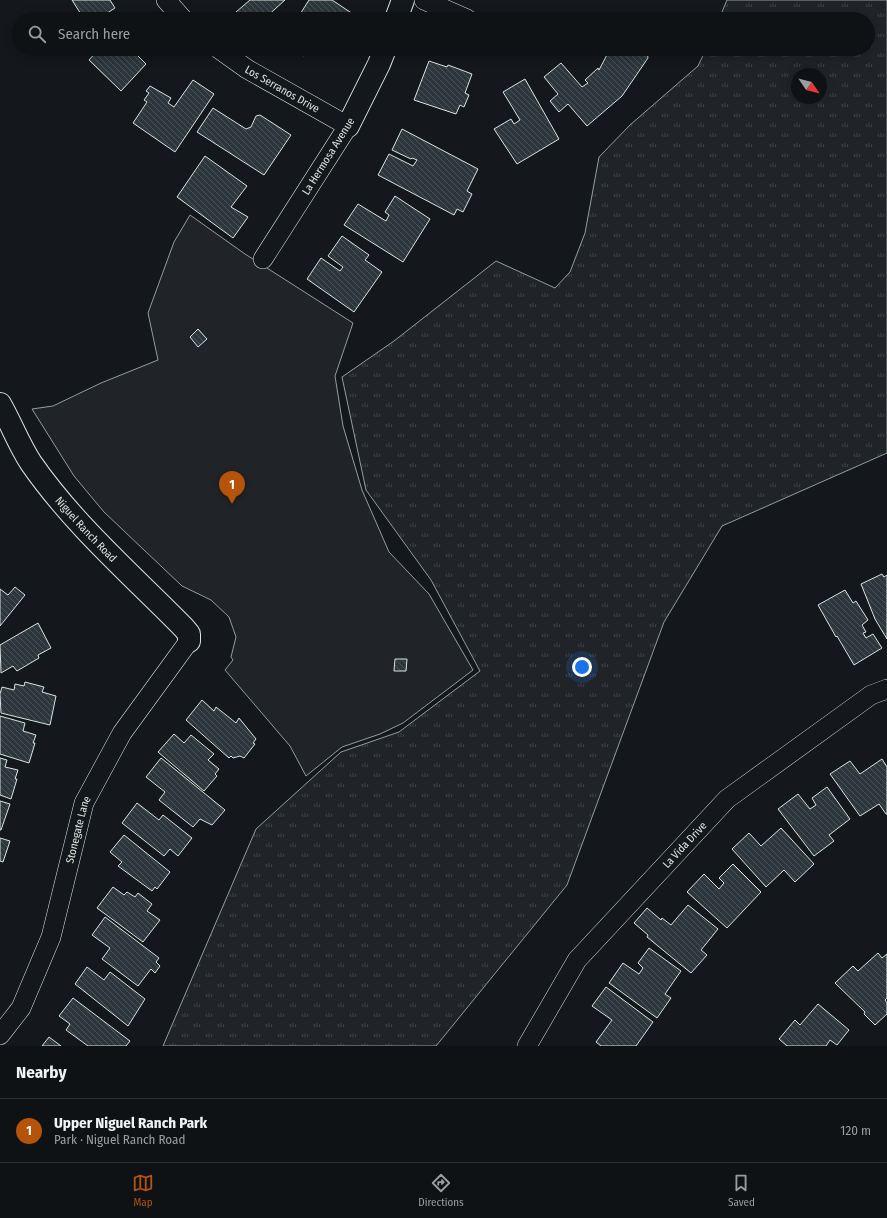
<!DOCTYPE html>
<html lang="en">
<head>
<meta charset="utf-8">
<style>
	body { margin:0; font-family:"Fira Sans Condensed",sans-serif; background:#181b1e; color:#f1f3f6 }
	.compass { position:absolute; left:791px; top:68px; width:36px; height:36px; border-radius:50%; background:#0f1215; box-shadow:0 2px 10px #0003; rotate:125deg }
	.you { position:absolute; left:582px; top:667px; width:14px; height:14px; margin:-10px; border:3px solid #fff; border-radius:50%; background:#1a73e8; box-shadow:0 0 0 6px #1a73e833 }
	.badge { display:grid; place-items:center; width:26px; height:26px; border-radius:50%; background:#b45309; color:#fff; font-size:13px; font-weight:700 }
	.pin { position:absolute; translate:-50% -33px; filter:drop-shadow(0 1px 2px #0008) }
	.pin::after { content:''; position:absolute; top:21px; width:14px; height:12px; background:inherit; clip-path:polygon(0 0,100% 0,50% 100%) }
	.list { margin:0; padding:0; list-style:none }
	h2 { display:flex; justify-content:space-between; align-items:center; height:52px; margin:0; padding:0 16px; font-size:17px }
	h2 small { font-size:13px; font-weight:400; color:#9b9ea0 }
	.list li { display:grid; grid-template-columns:26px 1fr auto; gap:12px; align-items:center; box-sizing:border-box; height:64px; padding:0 16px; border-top:1px solid #2f3234 }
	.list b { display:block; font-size:15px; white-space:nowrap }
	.list p { margin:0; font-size:13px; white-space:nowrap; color:#9b9ea0 }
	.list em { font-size:13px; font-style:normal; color:#9b9ea0 }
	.icon { flex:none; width:22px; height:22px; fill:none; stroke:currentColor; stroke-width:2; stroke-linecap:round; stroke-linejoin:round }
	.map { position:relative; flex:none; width:887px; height:1046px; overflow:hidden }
	.search { position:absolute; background:#0f1215; box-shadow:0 2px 10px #0003; left:12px; right:12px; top:12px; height:44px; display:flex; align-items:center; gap:10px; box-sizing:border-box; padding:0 14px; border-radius:22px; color:#9b9ea0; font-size:15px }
	.sheet { height:116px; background:#0f1215 }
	nav { display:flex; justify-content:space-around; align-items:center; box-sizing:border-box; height:56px; border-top:1px solid #2f3234; background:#0f1215; font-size:11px; color:#9b9ea0 }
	nav a { display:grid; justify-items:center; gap:2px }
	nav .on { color:#b45309 }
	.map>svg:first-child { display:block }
</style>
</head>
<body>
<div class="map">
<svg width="887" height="1046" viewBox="0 0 887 1046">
	<defs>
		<pattern id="grass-tufts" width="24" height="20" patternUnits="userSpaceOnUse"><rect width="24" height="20" fill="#202428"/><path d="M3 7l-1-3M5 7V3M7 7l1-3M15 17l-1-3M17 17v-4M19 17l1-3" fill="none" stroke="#404447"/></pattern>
		<pattern id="building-back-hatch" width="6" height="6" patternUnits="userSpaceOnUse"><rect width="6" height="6" fill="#2c363c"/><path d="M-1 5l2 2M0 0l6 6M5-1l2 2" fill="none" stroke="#4a5358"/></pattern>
	</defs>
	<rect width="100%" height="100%" fill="#14181c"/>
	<path fill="url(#grass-tufts)" stroke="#939e99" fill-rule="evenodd" d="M727,0h160v453l-165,73 -58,96 -97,263 -131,161h-273l93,-217 85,-77 58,-20 81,-61 -49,-91 -65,-90 -24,-113 52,-36 102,-80 59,27 15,-16 15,-39 14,-76 31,-32 68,-59 8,-17h162v-30h-149zM797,74h24v24h-24z"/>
	<path fill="#202428" stroke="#939e99" d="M190,215l55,39 108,69 -18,53 8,50 19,64 27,62 40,42 44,76 -70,53 -23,11 -38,13 -36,29 -16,-30 -65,-76 8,-10 -2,-3 5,-20 -7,-20 -18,-17 -29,-14 -78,-74 -30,-36 -42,-67 21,-3 48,-23 57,-23 -10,-47 26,-71z"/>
	<path fill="url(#building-back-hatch)" stroke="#d8e6dc" d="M72,0h38l5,8 -17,11h-14z
		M250,0h35l-21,19h-21l-7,-7z
		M309,0h23l24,16 -1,3h-58z
		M99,49h32l15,15 -25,27 -32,-31z
		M294,49h15l-5,7z
		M610,49h31l6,3 1,6 -26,38 -35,30 -19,-22 -9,8 -9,-11 8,-7 -14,-17 17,-14 21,24 6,-4 -3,-3 13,-12 1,2z
		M429,61l18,6 1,-2 24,9 -7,19 4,2 -5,12 -4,-2 -4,9 -42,-14z
		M525,79l34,60 -42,25 -23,-35 17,-10 3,5 6,-4 -17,-28z
		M193,80l21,14 -39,58 -42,-29 14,-21 -3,-2 5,-7 -3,-2 4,-5 21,12 -3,5 6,4z
		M213,108l33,21 5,-2 5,-11 4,-1 31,20 -27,40 -67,-43z
		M402,129l76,40 -11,22 5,3 -9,18 -6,-3 -3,6 -76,-40 11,-21 24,12 4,-6 -5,-2 -1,1 -19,-9z
		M205,156l42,30 -16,21 17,10 -15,21 -56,-41z
		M395,196l35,23 -27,43 -59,-37 14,-21 28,17 3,-6 -4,-3z
		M342,236l27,19 -4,5 17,12 -28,40 -47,-33 14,-21 19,13 3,-4 -15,-11z
		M198,329l9,10 -9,8 -8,-10z
		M882,574l2,3 3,-2v64l-12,-20 -14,-35z
		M15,587l10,8 -25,31v-37l8,6z
		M845,590l8,13 3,-2 12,19 -6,5 4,7 -3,1 3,5 7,-4 9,14 -28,17 -17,-29 -1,1 -18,-32z
		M38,623l13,25 -13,7 1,3 -22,13 -4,-5 -12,7 -1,-28z
		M395,659h12l-1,12h-12z
		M25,682l19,5 -2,5 14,4 -6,29 -49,-12 -1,-19 2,-7 12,3 1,-6 9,2z
		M202,700l12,11 2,-4 20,16 3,-5 17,21 -3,4 2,1 -11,14 -4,-2 -7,2 -2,-2 -2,2 -43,-38z
		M0,716l25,7 -2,8 13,4 -3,8h2l-6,20 -29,-9z
		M174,734l10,9 7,-8 23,19 -6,6 11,9 -4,5 2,2 -13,15 -46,-39z
		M0,758l7,2 -2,7 13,3 -3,9h2l-6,20 -11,-4z
		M161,758l64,52 -13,15 -12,-6 -7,8 -34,-27 6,-8 -19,-15z
		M882,759l5,8v47h-1l-7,-10 -19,12 -30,-42 20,-13 10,13z
		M827,787l23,32 -21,16 5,6 -20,15 -36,-47 20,-15 12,15 6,-4 -4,-7z
		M0,801l10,3 -9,26h-1z
		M137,803l22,17 4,-5 29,23 -14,18 -8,-7 -6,7 -42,-33z
		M781,828l33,36 -19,18 -11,-12 -18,17 -34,-38 17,-16 12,13z
		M124,835l46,37 -13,17 -2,-2 -3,4 -34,-25 4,-4 -12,-10z
		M0,838l10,3 -7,21 -3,-1z
		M733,864l28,28 -34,36 -40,-36 17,-18 15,15 5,-6 -5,-5z
		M113,887l11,8 3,-3 8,5 3,-4 14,11 -5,7 13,9 -17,22 -46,-34z
		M688,905l30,24 -17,21 6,5 -16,18 -44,-36 1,-2 -14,-12 13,-15 14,12 1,-2 9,7z
		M105,917l54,41 -3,4 4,4 -5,7 -4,-4 -13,17 -36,-27 8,-11 -18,-13z
		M649,948l32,23 -16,23 6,4 -14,20 -48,-35 14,-20 16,11 4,-6 -5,-5z
		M878,953l4,5 5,-4v44l-2,2 2,3v11l-12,11 -11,-11 1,-2 -30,-29 18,-17 5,5z
		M87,967l17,13 6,-8 35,27 -17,27 -53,-42z
		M606,987l47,35 -17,24h-35l-5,-4 16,-22 -20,-14z
		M73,998l57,43 -4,5h-38l-22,-16 4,-6 -11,-8z
		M818,1004l31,26 -12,15 -7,-5 -4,6h-39l-8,-7 16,-19 5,5z
		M49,1037l12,9h-19z"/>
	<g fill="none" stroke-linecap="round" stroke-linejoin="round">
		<defs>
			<g id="street">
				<path d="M166,0l17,19"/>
				<path d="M424,0l43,19"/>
				<path id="s1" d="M219,49l28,20 101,57 -85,133"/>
				<path id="s2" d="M0,1035l21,-27 30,-71 33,-134 38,-70 67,-92"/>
				<path id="s3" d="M527,1046l50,-86 150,-161 144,-104 16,-6"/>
			</g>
			<g id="secondary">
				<path d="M396,19l7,-19"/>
				<path d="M348,126l31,-62 6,-15"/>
				<path id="s4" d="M0,404c11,19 19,41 31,59 43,62 101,112 153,165l5,6v7"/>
			</g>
		</defs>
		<use href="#street" stroke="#d8e6dc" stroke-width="20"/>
		<use href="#secondary" stroke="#d8e6dc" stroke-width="24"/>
		<use href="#street" stroke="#14181c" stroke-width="19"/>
		<use href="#secondary" stroke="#14181c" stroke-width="22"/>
	</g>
	<g text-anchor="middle" stroke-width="3" stroke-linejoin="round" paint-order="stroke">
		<g font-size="11" fill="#d8e6dc" stroke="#14181c">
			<text dy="4" stroke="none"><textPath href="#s1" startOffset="75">Los Serranos Drive</textPath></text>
			<text transform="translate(328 156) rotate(-58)" y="4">La Hermosa Avenue</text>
			<text dy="4" stroke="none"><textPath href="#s4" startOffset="153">Niguel Ranch Road</textPath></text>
			<text dy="4" stroke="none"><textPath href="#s2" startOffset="222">Stonegate Lane</textPath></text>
			<text dy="4" stroke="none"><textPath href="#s3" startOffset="257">La Vida Drive</textPath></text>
		</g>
	</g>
</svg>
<svg class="compass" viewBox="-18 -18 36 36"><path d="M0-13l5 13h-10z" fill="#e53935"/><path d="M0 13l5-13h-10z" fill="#9b9ea0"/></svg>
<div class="you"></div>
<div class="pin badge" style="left:232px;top:504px">1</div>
<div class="search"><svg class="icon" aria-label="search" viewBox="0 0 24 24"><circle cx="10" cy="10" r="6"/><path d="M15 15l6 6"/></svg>Search here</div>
</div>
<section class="sheet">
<h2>Nearby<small></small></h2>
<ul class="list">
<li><span class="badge">1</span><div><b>Upper Niguel Ranch Park</b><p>Park · Niguel Ranch Road</p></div><em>120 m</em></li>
</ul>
</section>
<nav>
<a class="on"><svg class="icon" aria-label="map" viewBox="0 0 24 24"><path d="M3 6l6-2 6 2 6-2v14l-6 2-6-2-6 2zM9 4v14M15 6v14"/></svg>Map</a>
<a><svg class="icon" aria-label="directions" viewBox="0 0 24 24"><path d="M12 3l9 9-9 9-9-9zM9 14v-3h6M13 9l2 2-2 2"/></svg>Directions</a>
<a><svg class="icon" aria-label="saved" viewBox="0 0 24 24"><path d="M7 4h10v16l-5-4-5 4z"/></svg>Saved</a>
</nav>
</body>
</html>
